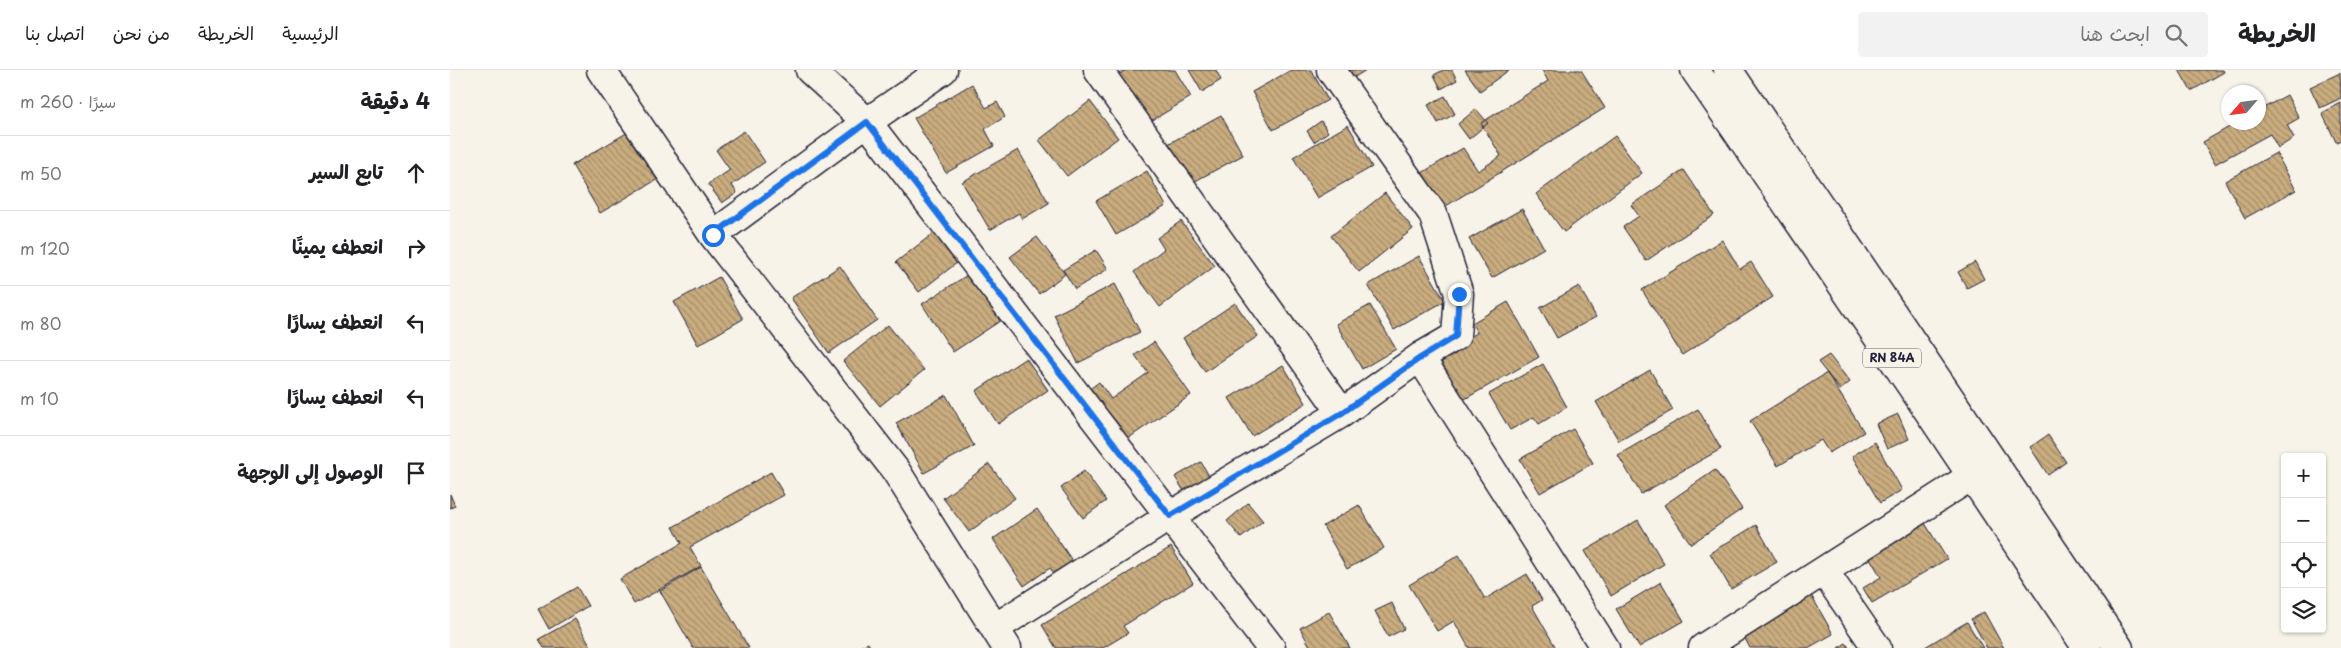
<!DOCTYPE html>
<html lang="ar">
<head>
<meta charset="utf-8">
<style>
	body { margin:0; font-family:"Playpen Sans","Playpen Sans Arabic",sans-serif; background:#f2f2f2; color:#202124; direction:rtl }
	.controls { position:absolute; right:15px; bottom:15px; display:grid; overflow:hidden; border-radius:5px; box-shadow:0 1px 4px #0004 }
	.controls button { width:45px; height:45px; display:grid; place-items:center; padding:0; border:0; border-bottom:1px solid #e0e0e0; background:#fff; color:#202124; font:25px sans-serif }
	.compass { position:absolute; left:1771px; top:15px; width:45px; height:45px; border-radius:50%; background:#fff; box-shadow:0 1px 4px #0004; rotate:242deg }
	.stop { position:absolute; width:15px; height:15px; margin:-11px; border:4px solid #1a73e8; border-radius:50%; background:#fff }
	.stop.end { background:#1a73e8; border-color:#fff; box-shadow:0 1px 5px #0008 }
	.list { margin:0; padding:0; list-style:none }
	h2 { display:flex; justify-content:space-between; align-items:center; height:65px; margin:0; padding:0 20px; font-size:21px }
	h2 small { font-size:16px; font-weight:400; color:#757577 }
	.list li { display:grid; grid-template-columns:32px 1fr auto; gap:15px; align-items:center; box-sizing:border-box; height:75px; padding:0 20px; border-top:1px solid #e0e0e0 }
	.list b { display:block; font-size:19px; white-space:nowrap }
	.list em { font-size:16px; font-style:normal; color:#757577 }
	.icon { flex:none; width:28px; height:28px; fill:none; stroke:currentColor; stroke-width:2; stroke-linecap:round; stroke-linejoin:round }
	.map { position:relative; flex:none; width:1891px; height:578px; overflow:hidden; direction:ltr }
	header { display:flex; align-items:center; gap:30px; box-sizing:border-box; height:70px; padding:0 25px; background:#fff; border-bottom:1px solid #e0e0e0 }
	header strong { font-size:24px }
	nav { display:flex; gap:28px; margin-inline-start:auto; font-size:18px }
	.search { width:350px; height:45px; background:#f2f2f2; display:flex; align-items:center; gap:12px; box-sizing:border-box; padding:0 18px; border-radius:5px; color:#757577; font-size:19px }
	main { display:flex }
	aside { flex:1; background:#fff }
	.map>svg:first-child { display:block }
</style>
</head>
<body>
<header>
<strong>الخريطة</strong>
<div class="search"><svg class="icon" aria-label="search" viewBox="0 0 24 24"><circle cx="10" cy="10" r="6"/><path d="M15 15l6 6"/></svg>ابحث هنا</div>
<nav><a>الرئيسية</a><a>الخريطة</a><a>من نحن</a><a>اتصل بنا</a></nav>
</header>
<main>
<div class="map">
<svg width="1891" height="578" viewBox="0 0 1891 578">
	<defs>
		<pattern id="building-back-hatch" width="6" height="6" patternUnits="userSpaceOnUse" patternTransform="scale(1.25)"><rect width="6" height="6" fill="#caad7f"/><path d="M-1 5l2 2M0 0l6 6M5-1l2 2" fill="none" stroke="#a48c69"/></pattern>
	</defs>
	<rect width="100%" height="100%" fill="#f7f3e8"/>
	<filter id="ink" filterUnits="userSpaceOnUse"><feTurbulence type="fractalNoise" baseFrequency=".02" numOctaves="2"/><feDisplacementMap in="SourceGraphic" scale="10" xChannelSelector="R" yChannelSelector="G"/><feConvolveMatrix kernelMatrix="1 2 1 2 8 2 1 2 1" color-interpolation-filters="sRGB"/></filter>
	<g filter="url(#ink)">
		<path fill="url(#building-back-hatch)" stroke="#22223b" d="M676,0h49l16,27 -45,27 -28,-49z
			M739,0h27l5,10 -19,12z
			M841,0h20l17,30 -55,30 -21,-38z
			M894,0h22l-16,10z
			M993,0h9l5,10 -16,9 -7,-14z
			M1015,0h44l-29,21z
			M1092,0h39l24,38 -172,106 -21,-35 51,-31 15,23 23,-15 -20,-33 67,-42z
			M1729,0h44l1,2 -33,19z
			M1890,3l1,25 -21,10 -10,-21z
			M522,14l14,24 11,-6 8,15 -20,12 9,17 -48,27 -32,-55z
			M1837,25l12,23 -12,7 7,13 -16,10 -8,-14 -55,30 -12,-22 35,-20h20v-11z
			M995,26l10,18 -17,9 -10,-18z
			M640,31l28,37 -51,38 -28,-36z
			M1891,33v37l-5,2 -14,-29z
			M1026,39l12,14 -19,16 -11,-15z
			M771,45l22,40 -55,30 -22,-40z
			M871,51l7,11 -14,10 -7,-11z
			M898,55l24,42 -55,31 -24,-41z
			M180,61l28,48 -58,34 -28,-48z
			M294,61l21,31 -33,23 5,8 -15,10 -14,-19 22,-14 -14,-20z
			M1165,66l27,37 -78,59 -28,-38z
			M568,80l31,53 -27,16 -3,-6 -29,17 -28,-48z
			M1826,83l20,37 -51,28 -20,-37z
			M1234,100l30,45 -68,46 -23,-34 16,-11 -8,-11z
			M697,101l19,35 -50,29 -20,-34z
			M935,123l28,36 -54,43 -28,-36z
			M1072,139l22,39 -52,30 -23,-39z
			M731,151l34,45 -55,41 -26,-35 30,-23 -7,-11z
			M489,159l23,30 -43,33 -23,-30z
			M587,167l28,37 -26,20 -29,-37z
			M1272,170l18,29 11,-7 22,35 -91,58 -40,-65z
			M646,180l12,19 -33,20 -12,-19z
			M969,186l26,45 -51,29 -26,-45z
			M1525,192l9,17 -17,9 -9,-16z
			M390,196l37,54 -48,33 -38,-55z
			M522,202l28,49 -47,31 -31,-48z
			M269,207l24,42 -45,26 -24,-43z
			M665,214l25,48 -62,31 -24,-48z
			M1129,216l17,31 -39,21 -17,-30z
			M1058,232l31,55 -76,43 -25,-44 39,-23 -5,-10z
			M785,233l23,33 -53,36 -22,-34z
			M920,235l26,44 -34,20 -26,-45z
			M438,255l36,45 -44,36 -37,-45z
			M704,272l37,53 -68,47 -36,-51 12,-9 12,17 37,-26 -13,-18z
			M1379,285l21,27 -10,8 -22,-28z
			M576,288l22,32 -50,34 -22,-33z
			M1093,294l24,43 -28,17 -5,-7 -24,13 -21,-36z
			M833,295l23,38 -54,33 -23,-38z
			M1200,300l23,40 -54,31 -23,-39z
			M1377,303l37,59 -35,21 -8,-13 -43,26 -28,-45z
			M496,325l28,51 -50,27 -28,-50z
			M1248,339l23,40 -80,45 -23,-39z
			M1448,344l11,25 -22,10 -11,-25z
			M1123,359l20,34 -53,30 -20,-34z
			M1598,365l18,27 -18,13 -18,-28z
			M1425,372l27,48 -22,13 -28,-47z
			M751,392l8,14 -25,15 -9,-14z
			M539,394l26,34 -46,34 -26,-34z
			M1265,400l27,39 -51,35 -27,-39z
			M634,401l22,30 -23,17 -22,-30z
			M321,402l13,23 -94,52 11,19 -67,38 -14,-25 62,-36 -9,-16z
			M0,424l5,12 -5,2z
			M798,433l15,18 -22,17 -14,-17z
			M909,435l25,43 -37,21 -24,-43z
			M587,439l36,53 -18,13 -5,-7 -26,18 -31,-47z
			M1188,450l26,44 -53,32 -26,-45z
			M1473,450l24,39 -75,44 -9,-15 18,-11 -14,-24z
			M1306,455l21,37 -46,27 -21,-36z
			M721,477l22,36 -70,43 5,7 -25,15h-47l-14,-23z
			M1009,485l26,44 42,-25 15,26 -10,6 24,42h-87l-15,-27 -17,10 -28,-46z
			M251,497l48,81h-56l-33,-57z
			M1211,512l23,39 -45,26 -23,-38z
			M127,517l11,19 -39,23 -11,-20z
			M1361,525l22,39 -25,14h-58l-7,-13z
			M942,533l12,26 -16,8 -13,-26z
			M879,542l21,36h-39l-11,-20z
			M1534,542l20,36h-17l-16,-29z
			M125,549l17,29h-48l-5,-9z
			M1517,552l16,26h-57l-1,-1z
			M418,573l3,5h-13z
			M1396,573l3,5h-11z"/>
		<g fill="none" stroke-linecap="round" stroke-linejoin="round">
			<defs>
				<path id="minor" d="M151,0l112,165 183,236 111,177
					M360,0l57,52 404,526
					M648,0l244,343
					M263,165l154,-113 76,-52
					M970,287l185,291
					M1374,501l53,77
					M545,558l175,-112 172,-103 78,-56 36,-21 3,-42 -26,-80 -102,-144
					M1253,578l289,-185"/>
				<path id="primary" d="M1245,0l228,333 164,245
					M1278,0l391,578"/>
			</defs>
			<use href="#minor" stroke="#22223b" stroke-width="31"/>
			<use href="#primary" stroke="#22223b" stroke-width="31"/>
			<use href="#minor" stroke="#f7f3e8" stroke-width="28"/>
			<use href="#primary" stroke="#f7f3e8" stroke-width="28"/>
		</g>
	</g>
	<g fill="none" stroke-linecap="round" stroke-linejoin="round" filter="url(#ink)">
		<path stroke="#1a73e8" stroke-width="6" d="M263,165l154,-113 303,394 172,-103 78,-55 36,-22 3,-42"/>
	</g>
	<g text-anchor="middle" stroke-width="4" stroke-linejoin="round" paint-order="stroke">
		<rect fill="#f7f3e8" stroke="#62616f" stroke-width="1" x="1413" y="278.5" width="58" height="19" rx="4"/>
		<g font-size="12" font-weight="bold" fill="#22223b">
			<text x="1442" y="292">RN 84A</text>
		</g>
	</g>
</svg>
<div class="controls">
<button>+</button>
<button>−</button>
<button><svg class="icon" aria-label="locate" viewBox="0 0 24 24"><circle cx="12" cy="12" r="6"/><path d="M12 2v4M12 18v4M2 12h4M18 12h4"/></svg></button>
<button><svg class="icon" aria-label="layers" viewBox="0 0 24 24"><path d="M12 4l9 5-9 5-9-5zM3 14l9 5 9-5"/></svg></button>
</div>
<svg class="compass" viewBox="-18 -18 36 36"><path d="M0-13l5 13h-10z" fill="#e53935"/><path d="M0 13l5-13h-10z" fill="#757577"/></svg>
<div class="stop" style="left:263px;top:165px"></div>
<div class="stop end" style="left:1009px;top:224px"></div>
</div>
<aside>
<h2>4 دقيقة<small>سيرًا · 260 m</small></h2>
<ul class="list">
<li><svg class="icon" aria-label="ahead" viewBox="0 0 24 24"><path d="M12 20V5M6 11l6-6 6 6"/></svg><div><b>تابع السير</b></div><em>50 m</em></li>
<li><svg class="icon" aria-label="right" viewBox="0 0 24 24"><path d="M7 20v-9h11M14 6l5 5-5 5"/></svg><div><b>انعطف يمينًا</b></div><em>120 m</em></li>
<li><svg class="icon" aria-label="left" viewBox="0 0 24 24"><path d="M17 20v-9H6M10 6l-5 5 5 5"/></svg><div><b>انعطف يسارًا</b></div><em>80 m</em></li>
<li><svg class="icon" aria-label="left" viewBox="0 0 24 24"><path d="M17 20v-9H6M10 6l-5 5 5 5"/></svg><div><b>انعطف يسارًا</b></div><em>10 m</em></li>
<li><svg class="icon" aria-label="arrive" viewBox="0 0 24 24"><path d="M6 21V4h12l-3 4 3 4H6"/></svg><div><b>الوصول إلى الوجهة</b></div></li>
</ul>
</aside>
</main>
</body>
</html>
